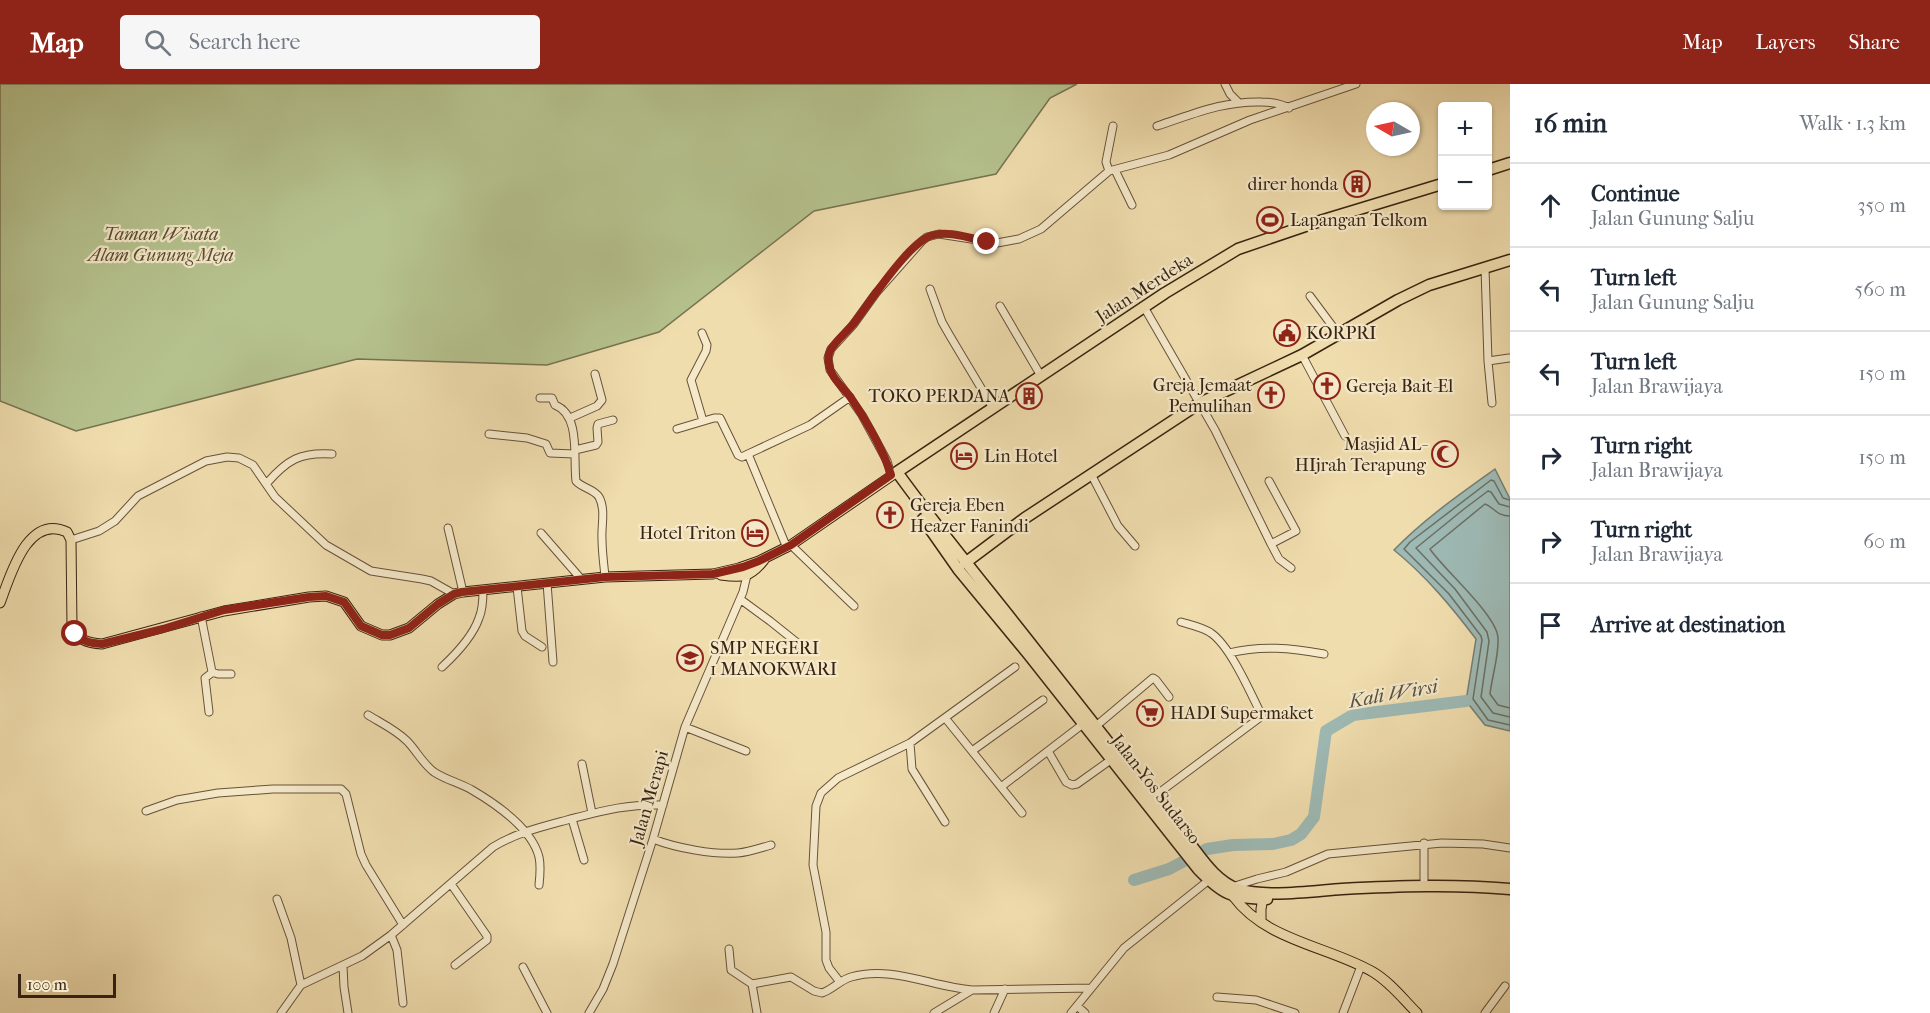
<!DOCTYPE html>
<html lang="en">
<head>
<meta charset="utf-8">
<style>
	body { margin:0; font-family:"IM FELL French Canon",serif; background:#f6f6f7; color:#1f2937 }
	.controls { position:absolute; right:18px; top:18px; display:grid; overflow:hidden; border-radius:6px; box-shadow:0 2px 4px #0004 }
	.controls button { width:54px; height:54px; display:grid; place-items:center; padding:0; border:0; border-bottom:2px solid #e0e1e3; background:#fff; color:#1f2937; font:30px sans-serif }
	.compass { position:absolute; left:1366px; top:18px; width:54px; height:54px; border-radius:50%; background:#fff; box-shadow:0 2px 4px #0004; rotate:279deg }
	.scale { position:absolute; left:18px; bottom:15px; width:98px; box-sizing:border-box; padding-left:6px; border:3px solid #392411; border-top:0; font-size:16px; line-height:21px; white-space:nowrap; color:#392411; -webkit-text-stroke:4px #f5e9ca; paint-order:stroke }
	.stop { position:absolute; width:18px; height:18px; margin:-14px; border:4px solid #8f2418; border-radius:50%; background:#fff }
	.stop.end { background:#8f2418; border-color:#fff; box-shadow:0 2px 6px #0008 }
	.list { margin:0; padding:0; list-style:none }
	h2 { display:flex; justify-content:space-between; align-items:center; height:78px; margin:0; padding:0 24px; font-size:26px }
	h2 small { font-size:20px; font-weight:400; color:#747a83 }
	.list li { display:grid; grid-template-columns:39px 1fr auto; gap:18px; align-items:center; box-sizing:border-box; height:84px; padding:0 24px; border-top:2px solid #e0e1e3 }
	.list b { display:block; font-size:22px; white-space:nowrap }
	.list p { margin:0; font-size:20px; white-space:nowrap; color:#747a83 }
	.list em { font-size:20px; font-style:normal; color:#747a83 }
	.icon { flex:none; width:33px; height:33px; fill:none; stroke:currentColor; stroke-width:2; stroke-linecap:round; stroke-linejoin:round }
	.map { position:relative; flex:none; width:1510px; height:929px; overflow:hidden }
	header { display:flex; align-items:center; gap:36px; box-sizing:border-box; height:84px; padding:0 30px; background:#8f2418; color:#fff }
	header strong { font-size:28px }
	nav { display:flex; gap:33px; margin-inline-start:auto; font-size:21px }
	.search { width:420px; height:54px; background:#f6f6f7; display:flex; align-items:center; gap:15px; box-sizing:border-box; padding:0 21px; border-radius:6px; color:#747a83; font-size:22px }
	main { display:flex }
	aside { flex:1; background:#fff }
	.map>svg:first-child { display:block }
</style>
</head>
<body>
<header>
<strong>Map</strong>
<div class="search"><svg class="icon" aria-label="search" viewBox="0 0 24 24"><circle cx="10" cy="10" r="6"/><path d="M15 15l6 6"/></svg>Search here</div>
<nav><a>Map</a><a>Layers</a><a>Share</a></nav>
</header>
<main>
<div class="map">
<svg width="1510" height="929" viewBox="0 0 1510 929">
	<rect width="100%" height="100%" fill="#f0ddae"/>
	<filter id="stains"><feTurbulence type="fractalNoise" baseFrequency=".00333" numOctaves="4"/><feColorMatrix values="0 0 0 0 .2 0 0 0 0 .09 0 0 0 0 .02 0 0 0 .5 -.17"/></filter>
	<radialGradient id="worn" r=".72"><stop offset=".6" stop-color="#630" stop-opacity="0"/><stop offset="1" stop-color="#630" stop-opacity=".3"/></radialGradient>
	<path fill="#b5c28e" stroke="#777350" stroke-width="1.5" d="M0,0h1077l-27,14 -54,76 -182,37 -155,121 -112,33 -190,-6 -281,72 -76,-30z"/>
	<path fill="#9ebab5" stroke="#767e73" stroke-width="1.5" d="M1495,385l15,30v232l-25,-6 -19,-24 10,-62c-25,-33 -50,-63 -82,-89 30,-31 66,-56 101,-81z"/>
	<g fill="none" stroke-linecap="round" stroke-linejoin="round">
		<path stroke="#6c6f63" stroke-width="1.5" d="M1510,416l-7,-2 -9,-17 -3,-1 -81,62 -6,7 45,45 32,42 1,4 -9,59 15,21 22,5
			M1510,423l-11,-3 -8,-12 -3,-1 -24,18 -48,39 39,41 32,43 2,9 -8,56 12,16 17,4
			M1510,432c-14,0 -16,-9 -25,-12l-55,45c13,20 67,66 68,89 1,18 -6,38 -8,56l8,11 12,3"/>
		<path stroke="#9ebab5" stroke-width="12" d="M1134,796l35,-11 38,-20 26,-4 40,-1 18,-4 10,-6 13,-17 12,-86 27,-16 113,-14"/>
		<defs>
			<path id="minor" d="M1225,0l5,10 8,8
				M1157,42c37,-12 65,-25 105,-24 9,0 18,1 27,6
				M1115,86l17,35
				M1109,87l-3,-9 7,-36
				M1485,184l3,93 4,42
				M930,205l12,33 8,14 43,72
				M1310,212l29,39
				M1000,222l41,70
				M1144,223l71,123 56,114 25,-13 -27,-50
				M702,249l5,12 -1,6 -15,29 12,41
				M1302,271l43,81
				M1488,277l21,-3
				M540,314h12l3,7c26,10 18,53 21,76 6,7 18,8 23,16 7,13 2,29 3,42 0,13 2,26 3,38
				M570,334l27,-12 5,-6 -7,-26
				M677,345l37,-11h6l18,37 4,2 6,-3 39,94
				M489,350l38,4 19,6 4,9 24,1
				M575,366l21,-5 2,-3 -1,-14 1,-4 15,-4
				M748,370l62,-29 40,-28
				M1091,390l27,52 17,20
				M891,391l-4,-14 -25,-46 -32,-45 -2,-12 3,-9 22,-24 23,-32 46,-52 5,-4 12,-3 58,9 22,-4 22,-10 68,-58 60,-16 81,-35 106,-36
				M267,399c20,-23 33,-31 65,-29
				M448,444l15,64
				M541,449l41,47
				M71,456l28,-9 16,-10 23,-25 68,-35 21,-4 12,1 14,7 22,32 51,48 45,26 51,8 9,2 23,13
				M1271,460l8,15 12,9
				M791,461l63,61
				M547,499l6,79
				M517,503l5,44 3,5 17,11
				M740,515l30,22 35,28
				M201,532l11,56 6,2h13
				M1229,569c32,-8 62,-5 95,1
				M442,583c14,-13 31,-31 37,-49 4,-9 4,-19 4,-28
				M209,628l-4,-34 8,-6
				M368,631c13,8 28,15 39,26 9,9 16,23 27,31 12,8 26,11 38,18 24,14 60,39 67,67 2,9 1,19 0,28
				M946,635l76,94
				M1096,642l57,-48 3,2 13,17
				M685,643l61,24
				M910,659l2,26 33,53
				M972,667l71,-51
				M1048,667l18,31 6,3 5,-1 35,-25
				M582,680l10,49
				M1001,703l82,-63
				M1152,714l110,-82c-11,-22 -31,-69 -51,-83 -9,-6 -20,-8 -30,-11
				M146,727l31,-11 41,-7 55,-4h68l5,5 15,60 5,11 37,60
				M572,735l12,41
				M653,755c23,9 61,16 85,14 11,-1 22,-5 33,-8
				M1424,759v42
				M451,800l36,52v4l-32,25
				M1232,803l25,-8 29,-7 42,-18 114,-11 41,1 27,4
				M277,815l14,39 10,47
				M391,851l6,15 6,53
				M729,865l2,21 21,14 5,29
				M343,882l1,21 4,26
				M523,883l24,46
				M840,898l-11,-14 -3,-8v-28l-13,-67 3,-59 5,-13 17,-15 72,-35 105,-76
				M752,900l39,-7 23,14 8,2c10,-3 18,-13 29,-16 41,-12 81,10 121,13l119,-2
				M1217,913l39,3 39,13
				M1077,922l8,7
				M281,929l20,-28 61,-29 29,-21 102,-88c23,-14 48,-20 74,-27 35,-9 58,-16 96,-15
				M589,929l14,-24 10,-25 40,-125 32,-112 58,-135 5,-21
				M934,929l38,-23
				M994,929l11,-24
				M1071,929l53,-65 85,-68
				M1343,929l18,-47
				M1485,929l20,-27"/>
			<path id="major" d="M721,491c21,3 29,3 43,-15
				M0,519c10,-26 27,-90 67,-71l4,8 1,87c5,13 16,16 30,17l122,-33 85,-14 17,-1 18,6 17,24 21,9h8l19,-7 29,-24 16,-10 9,-2 142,-15 108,-3 26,-6 20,-7 32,-16 106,-73
				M1233,812c33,45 95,50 140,76 17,10 30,27 44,41
				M1261,838v-13l2,-11"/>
			<path id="highway" d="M1488,86l22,-7
				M1442,100l-122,37 -82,28 -73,44 -268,179c46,64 97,124 145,186 47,59 93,120 142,178 15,18 30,45 54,53 27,9 75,2 104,0 56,-3 112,-5 168,0
				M923,435l35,50 71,86 169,214c25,26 33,29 69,30
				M965,479l60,-45 175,-115 102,-48 96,-55 31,-15 81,-25"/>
		</defs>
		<use href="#minor" stroke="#675238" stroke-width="9"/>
		<use href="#major" stroke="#392411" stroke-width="11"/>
		<use href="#highway" stroke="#392411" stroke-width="13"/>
		<use href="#minor" stroke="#f5e9ca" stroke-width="7"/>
		<use href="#major" stroke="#f0ddae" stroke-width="9"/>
		<use href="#highway" stroke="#f0ddae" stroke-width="10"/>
	</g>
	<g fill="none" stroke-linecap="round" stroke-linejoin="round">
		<path stroke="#8f2418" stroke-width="8" d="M75,550c8,8 16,9 27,10l61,-15 61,-19 85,-13 17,-1 18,6 17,24 21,9h8l19,-7 29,-24 16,-10 8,-2 143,-15 108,-3 30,-7 16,-6 32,-16 100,-70c-8,-27 -24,-53 -40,-77 -7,-10 -21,-21 -22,-34 -1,-4 -1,-9 1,-13 5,-10 17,-19 24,-28 16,-21 52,-76 74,-86 17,-8 42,1 59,5"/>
	</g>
	<defs>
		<symbol id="building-ring" viewBox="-11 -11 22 22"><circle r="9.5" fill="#f5e9ca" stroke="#8f2418" stroke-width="1.5"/><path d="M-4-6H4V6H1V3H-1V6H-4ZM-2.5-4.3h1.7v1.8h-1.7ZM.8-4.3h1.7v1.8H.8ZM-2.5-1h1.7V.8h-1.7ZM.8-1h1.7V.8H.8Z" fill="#8f2418"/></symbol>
		<symbol id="stadium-ring" viewBox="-11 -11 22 22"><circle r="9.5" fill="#f5e9ca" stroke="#8f2418" stroke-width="1.5"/><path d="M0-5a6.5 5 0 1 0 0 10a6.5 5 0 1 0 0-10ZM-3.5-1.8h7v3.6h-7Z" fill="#8f2418"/></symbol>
		<symbol id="civic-ring" viewBox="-11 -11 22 22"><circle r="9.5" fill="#f5e9ca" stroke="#8f2418" stroke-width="1.5"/><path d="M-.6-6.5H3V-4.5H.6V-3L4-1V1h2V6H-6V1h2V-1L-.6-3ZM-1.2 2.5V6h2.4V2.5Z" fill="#8f2418"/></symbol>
		<symbol id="church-ring" viewBox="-11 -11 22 22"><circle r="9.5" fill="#f5e9ca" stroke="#8f2418" stroke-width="1.5"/><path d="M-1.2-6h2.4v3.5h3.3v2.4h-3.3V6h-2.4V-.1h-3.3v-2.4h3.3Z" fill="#8f2418"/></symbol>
		<symbol id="mosque-ring" viewBox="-11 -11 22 22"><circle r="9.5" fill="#f5e9ca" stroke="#8f2418" stroke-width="1.5"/><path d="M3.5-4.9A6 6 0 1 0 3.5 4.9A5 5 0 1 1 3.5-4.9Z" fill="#8f2418"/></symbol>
		<symbol id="hotel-ring" viewBox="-11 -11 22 22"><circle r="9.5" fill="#f5e9ca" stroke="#8f2418" stroke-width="1.5"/><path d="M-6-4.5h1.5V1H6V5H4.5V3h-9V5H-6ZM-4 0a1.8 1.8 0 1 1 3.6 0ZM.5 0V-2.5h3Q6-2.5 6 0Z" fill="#8f2418"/></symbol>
		<symbol id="school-ring" viewBox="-11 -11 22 22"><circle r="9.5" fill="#f5e9ca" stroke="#8f2418" stroke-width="1.5"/><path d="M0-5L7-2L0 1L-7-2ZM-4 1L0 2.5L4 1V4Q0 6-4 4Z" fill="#8f2418"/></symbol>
		<symbol id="supermarket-ring" viewBox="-11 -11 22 22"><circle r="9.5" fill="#f5e9ca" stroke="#8f2418" stroke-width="1.5"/><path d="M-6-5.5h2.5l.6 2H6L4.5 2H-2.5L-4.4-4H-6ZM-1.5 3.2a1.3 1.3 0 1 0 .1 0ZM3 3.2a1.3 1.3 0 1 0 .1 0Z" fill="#8f2418"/></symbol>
	</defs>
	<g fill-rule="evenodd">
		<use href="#building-ring" x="1342" y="85" width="30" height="30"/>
		<use href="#stadium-ring" x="1255" y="121" width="30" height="30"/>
		<use href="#civic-ring" x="1272" y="234" width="30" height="30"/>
		<use href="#church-ring" x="1312" y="287" width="30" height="30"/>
		<use href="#church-ring" x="1256" y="296" width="30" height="30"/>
		<use href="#building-ring" x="1014" y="297" width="30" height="30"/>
		<use href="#mosque-ring" x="1430" y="355" width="30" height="30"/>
		<use href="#hotel-ring" x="949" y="357" width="30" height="30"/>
		<use href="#church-ring" x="875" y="416" width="30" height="30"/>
		<use href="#hotel-ring" x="740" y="434" width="30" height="30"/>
		<use href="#school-ring" x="675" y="559" width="30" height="30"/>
		<use href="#supermarket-ring" x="1135" y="614" width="30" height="30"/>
	</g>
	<g text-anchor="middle" stroke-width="4.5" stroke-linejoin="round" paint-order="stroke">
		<g font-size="18" fill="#392411" stroke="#f5e9ca" text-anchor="start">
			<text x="1338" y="106" text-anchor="end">direr honda</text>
			<text x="1290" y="142">Lapangan Telkom</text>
			<text x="1306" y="255">KORPRI</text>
			<text x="1252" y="307" text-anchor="end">Greja Jemaat<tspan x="1252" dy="21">Pemulihan</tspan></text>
			<text x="1346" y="308">Gereja Bait-El</text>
			<text x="1010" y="318" text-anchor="end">TOKO PERDANA</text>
			<text x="1426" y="366" text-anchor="end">Masjid AL-<tspan x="1426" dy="21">HIjrah Terapung</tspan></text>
			<text x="984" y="378">Lin Hotel</text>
			<text x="910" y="427">Gereja Eben<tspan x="910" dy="21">Heazer Fanindi</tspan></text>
			<text x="736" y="455" text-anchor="end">Hotel Triton</text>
			<text x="710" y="570">SMP NEGERI<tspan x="710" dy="21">1 MANOKWARI</tspan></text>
			<text x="1170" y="635">HADI Supermaket</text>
		</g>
		<g font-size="18" font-style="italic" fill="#584c30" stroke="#f5e9ca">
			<text x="161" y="156">Taman Wisata<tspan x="161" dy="21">Alam Gunung Meja</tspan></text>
		</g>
		<g font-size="18" fill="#392411" stroke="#f5e9ca">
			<text transform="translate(1144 204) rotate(-33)" y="6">Jalan Merdeka</text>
			<text transform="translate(1156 705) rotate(52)" y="6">Jalan Yos Sudarso</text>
			<text transform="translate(649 714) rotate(-74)" y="6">Jalan Merapi</text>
		</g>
		<g font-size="20" font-style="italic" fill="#575142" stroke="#f5e9ca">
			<text transform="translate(1393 609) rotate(-10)" y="7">Kali Wirsi</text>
		</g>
	</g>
	<rect width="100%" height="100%" filter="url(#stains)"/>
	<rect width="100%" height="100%" fill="url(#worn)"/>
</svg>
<div class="controls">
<button>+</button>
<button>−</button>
</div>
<svg class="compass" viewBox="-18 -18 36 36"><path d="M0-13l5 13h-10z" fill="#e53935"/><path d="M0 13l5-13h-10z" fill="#747a83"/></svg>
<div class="scale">100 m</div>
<div class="stop" style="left:75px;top:550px"></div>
<div class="stop end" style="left:987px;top:158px"></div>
</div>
<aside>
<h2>16 min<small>Walk · 1.3 km</small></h2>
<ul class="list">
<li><svg class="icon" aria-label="ahead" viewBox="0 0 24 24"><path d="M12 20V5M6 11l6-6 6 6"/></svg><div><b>Continue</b><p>Jalan Gunung Salju</p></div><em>350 m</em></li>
<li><svg class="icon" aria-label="left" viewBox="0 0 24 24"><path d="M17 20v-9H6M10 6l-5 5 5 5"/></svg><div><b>Turn left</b><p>Jalan Gunung Salju</p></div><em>560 m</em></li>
<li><svg class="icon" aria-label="left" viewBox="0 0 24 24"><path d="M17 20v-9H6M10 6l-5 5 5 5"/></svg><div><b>Turn left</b><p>Jalan Brawijaya</p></div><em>150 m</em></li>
<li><svg class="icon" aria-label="right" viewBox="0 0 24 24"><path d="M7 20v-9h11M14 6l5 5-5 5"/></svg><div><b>Turn right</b><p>Jalan Brawijaya</p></div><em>150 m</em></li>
<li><svg class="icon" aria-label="right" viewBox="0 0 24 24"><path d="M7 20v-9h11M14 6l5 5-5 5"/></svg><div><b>Turn right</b><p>Jalan Brawijaya</p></div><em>60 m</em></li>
<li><svg class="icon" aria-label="arrive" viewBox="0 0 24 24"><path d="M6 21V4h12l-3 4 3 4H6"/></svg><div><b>Arrive at destination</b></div></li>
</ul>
</aside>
</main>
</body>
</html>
